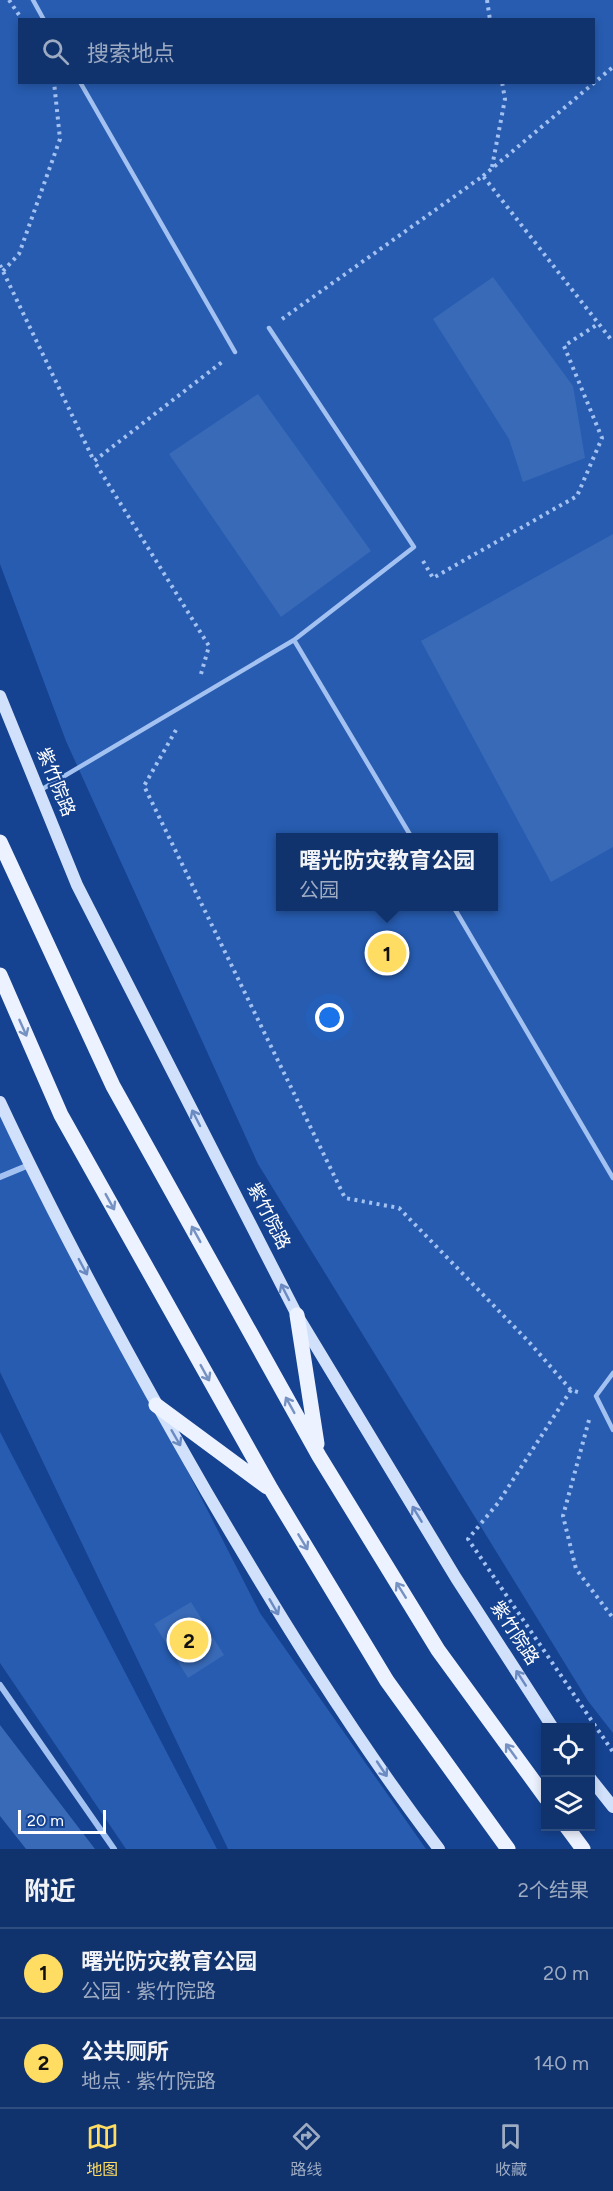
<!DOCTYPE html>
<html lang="zh">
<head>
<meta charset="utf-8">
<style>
	body { margin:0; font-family:Figtree,"Noto Sans SC",sans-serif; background:#1e3e75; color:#f1f3f6 }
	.controls { position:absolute; right:18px; bottom:18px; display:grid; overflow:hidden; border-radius:0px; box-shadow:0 3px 9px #0003 }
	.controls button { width:54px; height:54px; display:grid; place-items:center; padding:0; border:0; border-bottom:2px solid #304d80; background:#10326d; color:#f1f3f6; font:30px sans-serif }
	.scale { position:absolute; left:18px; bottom:15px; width:88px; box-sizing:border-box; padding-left:6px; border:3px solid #fff; border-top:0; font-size:16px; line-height:21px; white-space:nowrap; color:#fff; -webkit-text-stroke:4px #154391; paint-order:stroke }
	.you { position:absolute; left:330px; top:1018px; width:21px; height:21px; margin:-15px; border:4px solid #fff; border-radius:50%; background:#1a73e8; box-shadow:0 0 0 9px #1a73e833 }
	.badge { display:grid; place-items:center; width:39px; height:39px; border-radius:50%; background:#ffdc62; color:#111; font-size:20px; font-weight:700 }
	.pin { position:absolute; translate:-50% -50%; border:3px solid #fff; box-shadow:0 2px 6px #0006 }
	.popup { position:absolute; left:276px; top:833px; width:222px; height:78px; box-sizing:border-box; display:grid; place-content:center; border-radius:0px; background:#10326d; filter:drop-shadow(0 2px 4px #0005); font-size:20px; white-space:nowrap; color:#9caac2 }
	.popup b { font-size:22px; color:#f1f3f6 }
	.popup::after { content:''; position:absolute; left:50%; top:100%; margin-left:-12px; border:12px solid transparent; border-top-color:#10326d }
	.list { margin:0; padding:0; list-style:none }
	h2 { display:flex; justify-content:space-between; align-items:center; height:78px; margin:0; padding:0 24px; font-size:26px }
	h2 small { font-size:20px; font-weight:400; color:#9caac2 }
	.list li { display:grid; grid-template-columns:39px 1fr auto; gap:18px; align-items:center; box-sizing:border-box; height:90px; padding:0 24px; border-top:2px solid #304d80 }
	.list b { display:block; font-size:22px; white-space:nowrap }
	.list p { margin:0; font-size:20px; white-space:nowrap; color:#9caac2 }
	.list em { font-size:20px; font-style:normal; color:#9caac2 }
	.icon { flex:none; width:33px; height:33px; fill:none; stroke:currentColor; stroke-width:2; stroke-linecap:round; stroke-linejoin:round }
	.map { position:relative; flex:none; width:613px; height:1849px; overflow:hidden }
	.search { position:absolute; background:#10326d; box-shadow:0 3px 9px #0003; left:18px; right:18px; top:18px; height:66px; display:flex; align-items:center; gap:15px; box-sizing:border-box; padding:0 21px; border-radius:0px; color:#9caac2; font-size:22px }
	.sheet { height:258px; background:#10326d }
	nav { display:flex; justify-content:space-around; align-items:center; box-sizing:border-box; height:84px; border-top:2px solid #304d80; background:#10326d; font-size:16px; color:#9caac2 }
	nav a { display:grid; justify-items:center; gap:3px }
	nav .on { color:#ffdc62 }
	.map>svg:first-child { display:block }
</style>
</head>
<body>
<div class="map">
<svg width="613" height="1849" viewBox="0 0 613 1849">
	<rect width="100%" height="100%" fill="#154391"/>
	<path fill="#275cb0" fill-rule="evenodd" d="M0,0h613v1733l-25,-32 -330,-537 -192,-423 -66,-177zM20,20h574v62h-574zM280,838h214v68h-214z
		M0,1104l260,509 166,236h-198l-228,-477z
		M0,1432l217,417h-91l-126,-186z"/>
	<path fill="#396ab8" d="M493,277l80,109 12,72 -62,24 -14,-43 -76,-120z
		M258,394l113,157 -90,66 -112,-163z
		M613,534v313l-62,35 -130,-241z
		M191,1602l33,53 -36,23 -34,-54z
		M0,1725l95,124h-69l-26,-33z"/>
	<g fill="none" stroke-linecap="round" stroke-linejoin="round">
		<path stroke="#a3c1f1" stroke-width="4" stroke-dasharray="3 4.5" stroke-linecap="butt" d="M9,0l10,15
			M487,0l3,20
			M492,167l13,-68 -3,-17
			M483,176l130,-109
			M0,265l94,196
			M3,271l16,-17 41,-115 -6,-57
			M282,319l201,-143 130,166
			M423,561l10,17 144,-82 25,-58 -38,-92 34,-22
			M201,674l8,-28 -115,-185 128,-99
			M176,730l-32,56 201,412 54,10 130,134 42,48 10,3
			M571,1390l-73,113 -30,36 145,213
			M589,1420l-26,96 13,53 37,49"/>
		<path stroke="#a3c1f1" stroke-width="4.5" d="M33,0l11,20
			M80,82l155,270
			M294,640l118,198
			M39,791l255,-151 120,-93 -145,-219
			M453,906l160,272
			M613,1373l-17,23 17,34"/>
		<path stroke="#a3c1f1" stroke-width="6" d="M0,1177l29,-12
			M0,1685l114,164"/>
		<path stroke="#d1e1fb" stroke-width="12" d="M0,696l77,189 220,430 159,263 97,150
			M0,1102c62,133 133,262 206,389 72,123 147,245 233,358
			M590,1778l23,29"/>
		<path stroke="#ecf2ff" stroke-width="15" d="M0,842l113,244 206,370 119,194 108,148
			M0,975l61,140 210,374 116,192 121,168
			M297,1315l20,129
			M156,1405l111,82
			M566,1826l17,23"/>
	</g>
	<defs><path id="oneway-shaft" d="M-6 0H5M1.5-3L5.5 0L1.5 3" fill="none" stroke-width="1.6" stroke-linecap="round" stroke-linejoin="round" transform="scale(1.5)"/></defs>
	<g stroke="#7692c2">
		<use href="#oneway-shaft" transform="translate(23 1028) rotate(66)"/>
		<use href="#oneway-shaft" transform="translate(110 1202) rotate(61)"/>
		<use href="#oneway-shaft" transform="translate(196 1234) rotate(-119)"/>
		<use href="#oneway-shaft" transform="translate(205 1373) rotate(61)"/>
		<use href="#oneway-shaft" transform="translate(290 1405) rotate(-119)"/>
		<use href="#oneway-shaft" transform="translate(303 1542) rotate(59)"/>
		<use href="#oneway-shaft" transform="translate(401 1590) rotate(-122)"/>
		<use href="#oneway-shaft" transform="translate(511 1751) rotate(-126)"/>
	</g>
	<g stroke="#6a8ac1">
		<use href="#oneway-shaft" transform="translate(196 1118) rotate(-117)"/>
		<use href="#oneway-shaft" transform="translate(83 1267) rotate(62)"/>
		<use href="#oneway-shaft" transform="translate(285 1292) rotate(-117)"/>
		<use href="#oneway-shaft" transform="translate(176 1438) rotate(60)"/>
		<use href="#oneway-shaft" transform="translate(417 1514) rotate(-121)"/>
		<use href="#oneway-shaft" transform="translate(274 1607) rotate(60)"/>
		<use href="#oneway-shaft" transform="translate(521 1678) rotate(-123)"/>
		<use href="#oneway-shaft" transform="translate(382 1769) rotate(56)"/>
	</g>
	<g text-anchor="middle" stroke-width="4.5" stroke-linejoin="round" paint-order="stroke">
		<g font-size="18" fill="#fff" stroke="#154391">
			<text transform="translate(56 782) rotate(68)" y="6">紫竹院路</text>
			<text transform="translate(269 1216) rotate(63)" y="6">紫竹院路</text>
			<text transform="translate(515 1633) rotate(57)" y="6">紫竹院路</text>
		</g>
	</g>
</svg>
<div class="controls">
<button><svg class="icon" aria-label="locate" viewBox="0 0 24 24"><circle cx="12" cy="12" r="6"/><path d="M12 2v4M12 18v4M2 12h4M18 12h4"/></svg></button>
<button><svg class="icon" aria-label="layers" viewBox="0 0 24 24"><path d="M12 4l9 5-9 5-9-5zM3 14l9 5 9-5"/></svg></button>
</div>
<div class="scale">20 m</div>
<div class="you"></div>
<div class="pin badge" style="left:387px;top:953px">1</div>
<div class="popup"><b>曙光防灾教育公园</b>公园</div>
<div class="pin badge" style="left:189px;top:1640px">2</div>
<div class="search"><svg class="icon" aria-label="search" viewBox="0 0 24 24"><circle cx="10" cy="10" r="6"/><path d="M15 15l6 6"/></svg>搜索地点</div>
</div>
<section class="sheet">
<h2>附近<small>2个结果</small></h2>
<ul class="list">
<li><span class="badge">1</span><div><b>曙光防灾教育公园</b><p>公园 · 紫竹院路</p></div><em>20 m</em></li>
<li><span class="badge">2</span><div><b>公共厕所</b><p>地点 · 紫竹院路</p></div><em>140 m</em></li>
</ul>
</section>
<nav>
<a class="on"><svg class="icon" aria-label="map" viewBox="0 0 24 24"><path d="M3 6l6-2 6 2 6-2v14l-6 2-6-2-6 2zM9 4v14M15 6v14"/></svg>地图</a>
<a><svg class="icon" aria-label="directions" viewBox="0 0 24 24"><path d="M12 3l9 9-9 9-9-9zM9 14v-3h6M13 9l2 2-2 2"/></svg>路线</a>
<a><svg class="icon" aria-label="saved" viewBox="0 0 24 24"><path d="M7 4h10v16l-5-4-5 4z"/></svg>收藏</a>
</nav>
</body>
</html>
